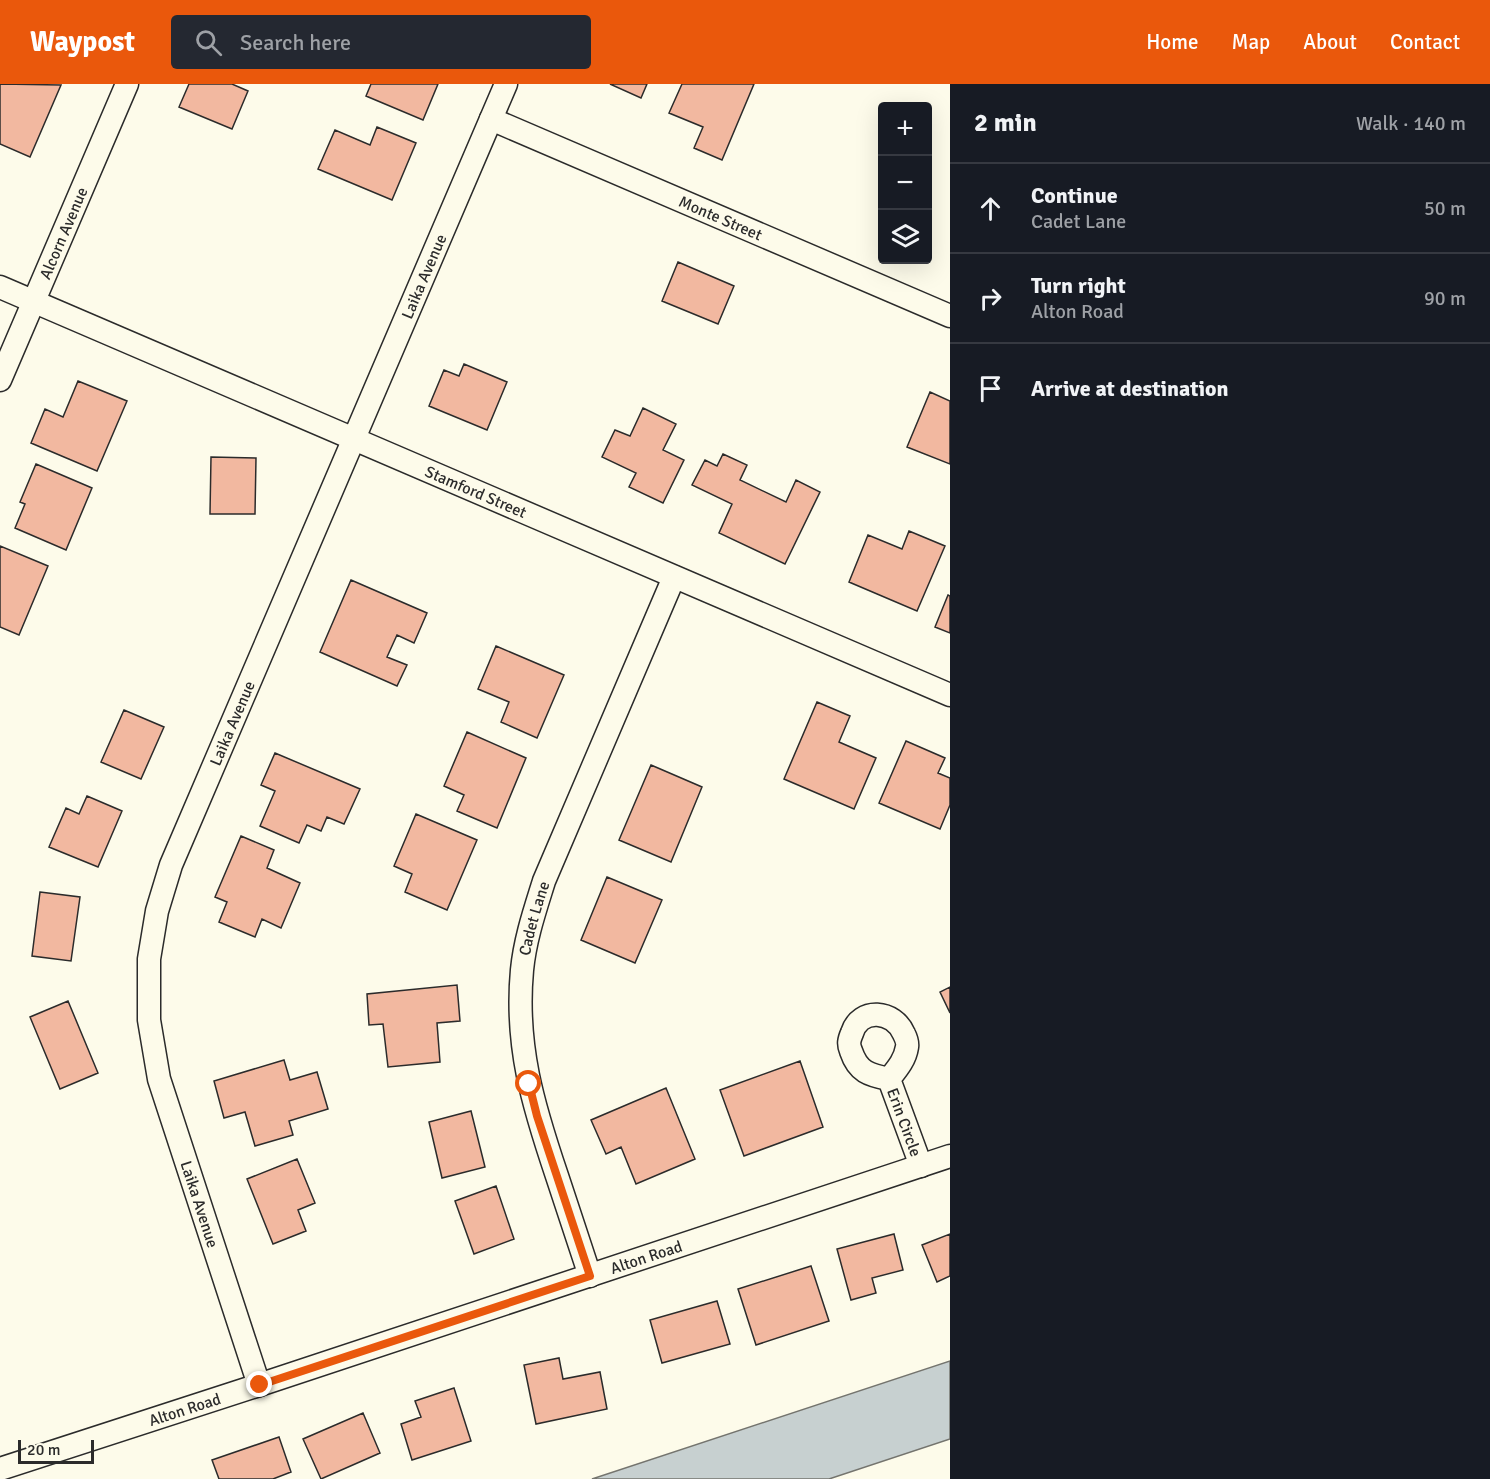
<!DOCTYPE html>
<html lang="en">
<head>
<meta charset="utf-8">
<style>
	body { margin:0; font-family:Signika,sans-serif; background:#242831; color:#f1f3f6 }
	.controls { position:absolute; right:18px; top:18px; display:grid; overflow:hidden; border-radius:6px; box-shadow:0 6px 24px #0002 }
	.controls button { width:54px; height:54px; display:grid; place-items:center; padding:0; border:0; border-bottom:2px solid #363941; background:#171b24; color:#f1f3f6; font:30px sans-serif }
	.scale { position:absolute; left:18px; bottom:15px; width:76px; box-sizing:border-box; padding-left:6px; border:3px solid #2b2b2b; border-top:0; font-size:16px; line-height:21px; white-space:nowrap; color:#2b2b2b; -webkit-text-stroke:4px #fdfbea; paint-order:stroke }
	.stop { position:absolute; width:18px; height:18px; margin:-14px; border:4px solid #ea580c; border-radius:50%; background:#fff }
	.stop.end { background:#ea580c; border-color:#fff; box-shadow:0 2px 6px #0008 }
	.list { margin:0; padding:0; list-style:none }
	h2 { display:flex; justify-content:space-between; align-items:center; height:78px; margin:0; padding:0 24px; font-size:26px }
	h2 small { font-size:20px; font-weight:400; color:#9ea1a6 }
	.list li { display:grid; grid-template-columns:39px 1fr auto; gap:18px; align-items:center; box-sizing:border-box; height:90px; padding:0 24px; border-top:2px solid #363941 }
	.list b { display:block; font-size:22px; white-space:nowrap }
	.list p { margin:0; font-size:20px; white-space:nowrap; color:#9ea1a6 }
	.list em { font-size:20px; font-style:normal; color:#9ea1a6 }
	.icon { flex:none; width:33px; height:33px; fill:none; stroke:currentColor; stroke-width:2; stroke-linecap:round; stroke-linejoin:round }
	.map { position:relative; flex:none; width:950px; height:1395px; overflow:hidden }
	header { display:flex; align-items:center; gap:36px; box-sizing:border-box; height:84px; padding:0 30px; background:#ea580c; color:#fff }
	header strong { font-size:28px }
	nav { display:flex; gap:33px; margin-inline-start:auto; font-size:21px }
	.search { width:420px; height:54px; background:#242831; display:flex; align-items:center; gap:15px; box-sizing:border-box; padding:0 21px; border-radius:6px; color:#9ea1a6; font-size:22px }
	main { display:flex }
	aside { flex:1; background:#171b24 }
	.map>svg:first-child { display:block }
</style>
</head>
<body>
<header>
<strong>Waypost</strong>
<div class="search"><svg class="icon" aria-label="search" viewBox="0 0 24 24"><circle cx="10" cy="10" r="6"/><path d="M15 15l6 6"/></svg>Search here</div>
<nav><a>Home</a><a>Map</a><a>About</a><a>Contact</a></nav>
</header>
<main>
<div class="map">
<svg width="950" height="1395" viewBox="0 0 950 1395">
	<rect width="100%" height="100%" fill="#fdfbea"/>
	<path fill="#c7d0d0" stroke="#74746e" stroke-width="1.5" d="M950,1277v78l-121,40h-237z"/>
	<path fill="#f2b8a0" stroke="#2b2b2b" stroke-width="1.5" d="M0,0l61,1 -31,72 -30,-13z
		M189,0h43l16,7 -16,38 -53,-22z
		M371,0h67l-15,36 -57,-24z
		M610,0h37l-6,14z
		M682,0h72l-32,76 -28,-12 9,-21 -34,-14z
		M377,43l39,16 -24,57 -74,-31 17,-39 35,15z
		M678,178l56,24 -16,38 -56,-23z
		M464,280l43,18 -20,48 -58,-24 15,-36 15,6z
		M78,297l49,20 -30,70 -66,-28 14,-34 18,8z
		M930,308l20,9v63l-43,-17z
		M643,324l33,16 -13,26 21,10 -21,43 -34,-16 7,-14 -34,-16 13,-27 15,6z
		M723,370l24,11 -7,15 46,22 10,-22 24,12 -35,72 -66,-31 13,-29 -40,-19 13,-25 12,6z
		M211,373l45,1 -1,56h-45z
		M36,380l56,24 -26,62 -51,-22 10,-24 -5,-2z
		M909,447l36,15 -28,65 -68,-29 19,-47 34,14z
		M0,462l48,20 -29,69 -19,-8z
		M351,496l76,33 -13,30 -17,-8 -10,22 20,8 -10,21 -77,-34z
		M948,511l2,1v37l-15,-6z
		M496,562l68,29 -27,63 -36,-16 8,-20 -31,-13z
		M817,618l33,14 -11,26 37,16 -22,51 -70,-30z
		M124,626l40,17 -23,52 -40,-17z
		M467,648l59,26 -29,70 -40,-17 7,-16 -20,-9z
		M906,657l39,17 -7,15 12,5v27l-10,24 -61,-26z
		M275,669l85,36 -16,35 -17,-7 -6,14 -14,-6 -8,18 -39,-17 15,-35 -14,-6z
		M651,681l51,22 -31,75 -52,-22z
		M87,712l35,15 -24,56 -49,-20 17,-39 13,6z
		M416,730l61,26 -30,70 -42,-18 7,-18 -18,-8z
		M241,752l33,14 -7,18 33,15 -19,45 -19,-9 -7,18 -36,-15 8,-20 -12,-5z
		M607,793l55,23 -27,63 -54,-23z
		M40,808l40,5 -9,64 -39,-5z
		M457,901l3,36 -23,2 3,39 -52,5 -5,-43 -14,1 -2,-31z
		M950,903v26l-10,-21z
		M68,917l30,72 -38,16 -30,-72z
		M284,976l6,20 27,-8 11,37 -39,12 4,14 -38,11 -10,-34 -21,6 -10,-37z
		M800,977l23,66 -79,29 -24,-66z
		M666,1004l29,71 -59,25 -15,-37 -15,7 -15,-34z
		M471,1027l14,56 -43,11 -13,-56z
		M297,1075l18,44 -17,7 8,21 -33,13 -26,-65z
		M496,1102l18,53 -40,15 -19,-53z
		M894,1150l9,36 -31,8 4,15 -25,7 -14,-51z
		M950,1150v42l-13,6 -15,-37z
		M811,1182l18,55 -73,24 -18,-56z
		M717,1217l13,43 -68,19 -12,-43z
		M559,1274l4,21 37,-7 7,37 -71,15 -12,-59z
		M454,1304l17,53 -59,19 -11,-36 20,-7 -6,-16z
		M363,1329l17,40 -59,26 -18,-40z
		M279,1353l12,35 -18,7h-54l-7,-19z"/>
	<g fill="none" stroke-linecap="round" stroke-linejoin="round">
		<defs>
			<g id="street">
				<path id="s1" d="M491,35l459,197"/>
				<path id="s2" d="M0,203l950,408"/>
				<path id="s3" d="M0,296l127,-296"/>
				<path id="s4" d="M889,995c-20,-4 -31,-7 -38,-28 -3,-7 -2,-11 1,-18 8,-26 42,-23 52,1 2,4 4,8 3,13 -2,13 -10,22 -18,32l32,87"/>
				<path id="s5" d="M590,1192c-11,-33 -22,-67 -33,-100 -24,-71 -42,-130 -35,-206 3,-31 13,-60 22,-89l130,-304"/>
				<path id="s6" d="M259,1301l-100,-306 -10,-59v-61l8,-48 14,-46 335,-781"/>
				<path id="s7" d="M0,1385l259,-84 691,-229"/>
			</g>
		</defs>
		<use href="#street" stroke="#2b2b2b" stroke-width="25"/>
		<use href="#street" stroke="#fdfbea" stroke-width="22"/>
	</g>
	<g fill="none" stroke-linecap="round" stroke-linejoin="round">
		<path stroke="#ea580c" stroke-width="8" d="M260,1301l330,-109 -53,-160 -8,-32"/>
	</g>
	<g text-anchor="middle" stroke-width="4.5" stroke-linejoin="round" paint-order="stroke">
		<g font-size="16" fill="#2b2b2b" stroke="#fdfbea">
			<text dy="6" stroke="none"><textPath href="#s1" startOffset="250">Monte Street</textPath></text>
			<text dy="6" stroke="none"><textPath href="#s3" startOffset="160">Alcorn Avenue</textPath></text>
			<text dy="6" stroke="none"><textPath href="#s6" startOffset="1180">Laika Avenue</textPath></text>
			<text dy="6" stroke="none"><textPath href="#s2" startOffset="518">Stamford Street</textPath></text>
			<text dy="6" stroke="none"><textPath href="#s6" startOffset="694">Laika Avenue</textPath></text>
			<text dy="6" stroke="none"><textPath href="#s5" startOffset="369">Cadet Lane</textPath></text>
			<text dy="6" stroke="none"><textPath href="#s4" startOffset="234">Erin Circle</textPath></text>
			<text transform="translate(200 1120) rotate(72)" y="6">Laika Avenue</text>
			<text dy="6" stroke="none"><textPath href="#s7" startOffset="680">Alton Road</textPath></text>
			<text dy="6" stroke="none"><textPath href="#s7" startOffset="194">Alton Road</textPath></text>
		</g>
	</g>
</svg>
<div class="controls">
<button>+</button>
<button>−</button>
<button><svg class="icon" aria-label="layers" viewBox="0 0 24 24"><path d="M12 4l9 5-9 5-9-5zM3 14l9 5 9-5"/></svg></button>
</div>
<div class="scale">20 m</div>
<div class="stop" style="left:529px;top:1000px"></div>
<div class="stop end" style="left:260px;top:1301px"></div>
</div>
<aside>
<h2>2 min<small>Walk · 140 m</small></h2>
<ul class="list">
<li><svg class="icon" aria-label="ahead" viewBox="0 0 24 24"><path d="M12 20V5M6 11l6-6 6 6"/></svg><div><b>Continue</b><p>Cadet Lane</p></div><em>50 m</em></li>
<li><svg class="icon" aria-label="right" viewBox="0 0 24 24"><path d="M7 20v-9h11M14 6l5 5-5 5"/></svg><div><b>Turn right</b><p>Alton Road</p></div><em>90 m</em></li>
<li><svg class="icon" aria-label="arrive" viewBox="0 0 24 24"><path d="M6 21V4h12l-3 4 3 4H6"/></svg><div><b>Arrive at destination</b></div></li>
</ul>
</aside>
</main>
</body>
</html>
